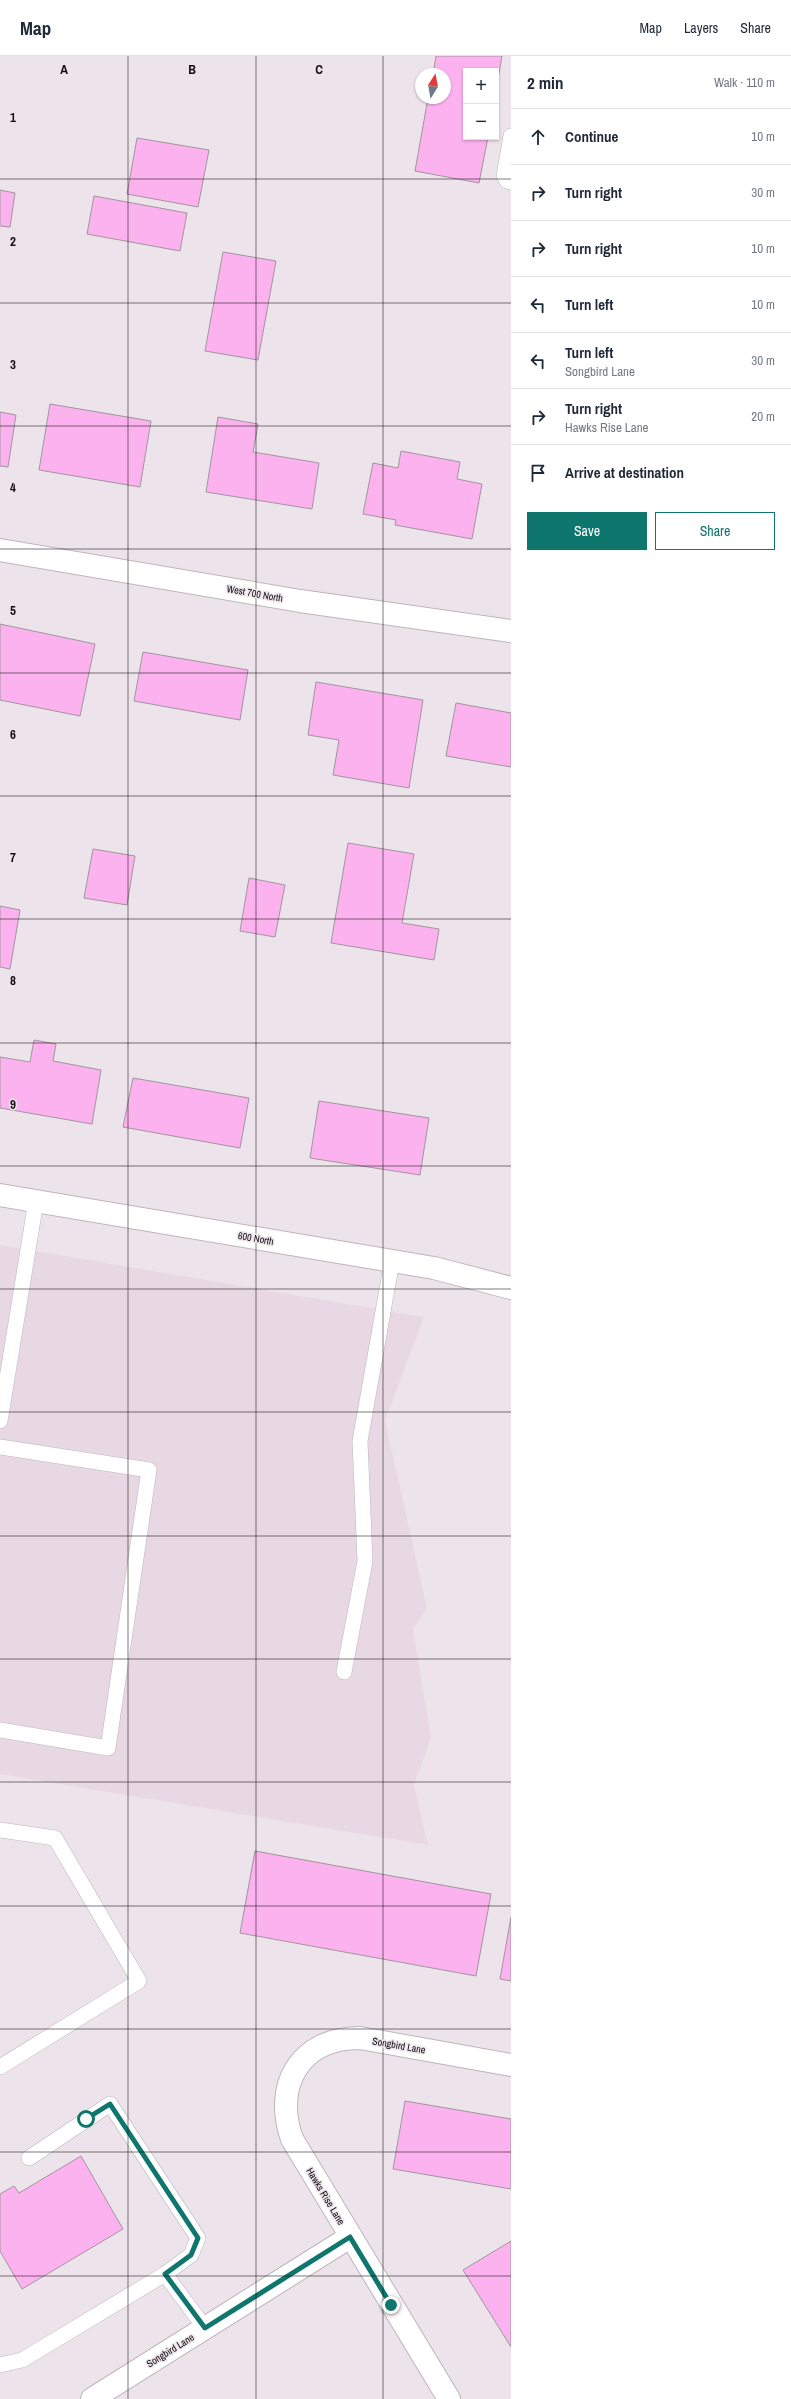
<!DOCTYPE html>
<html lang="en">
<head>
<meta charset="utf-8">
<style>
	body { margin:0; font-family:"Archivo Narrow",sans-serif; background:#f2f2f3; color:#1f2937 }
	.controls { position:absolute; right:12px; top:12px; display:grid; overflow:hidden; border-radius:0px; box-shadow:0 1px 3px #0004 }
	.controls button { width:36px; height:36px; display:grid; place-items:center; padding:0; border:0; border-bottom:1px solid #e0e1e3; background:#fff; color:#1f2937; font:20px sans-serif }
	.compass { position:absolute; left:415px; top:12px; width:36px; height:36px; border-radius:50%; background:#fff; box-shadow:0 1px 3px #0004; rotate:11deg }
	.stop { position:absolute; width:12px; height:12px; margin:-9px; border:3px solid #0f766e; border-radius:50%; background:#fff }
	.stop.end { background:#0f766e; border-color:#fff; box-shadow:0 1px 4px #0008 }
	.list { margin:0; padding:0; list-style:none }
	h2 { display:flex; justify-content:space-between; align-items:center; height:52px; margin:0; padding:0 16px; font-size:17px }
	h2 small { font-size:13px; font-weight:400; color:#747a83 }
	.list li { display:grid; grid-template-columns:26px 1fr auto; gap:12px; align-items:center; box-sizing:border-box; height:56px; padding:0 16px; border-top:1px solid #e0e1e3 }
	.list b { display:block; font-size:15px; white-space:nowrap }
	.list p { margin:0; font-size:13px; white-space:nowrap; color:#747a83 }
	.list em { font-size:13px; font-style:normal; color:#747a83 }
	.actions { display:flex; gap:8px; padding:12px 16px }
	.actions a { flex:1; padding:9px 0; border:1px solid #0f766e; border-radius:0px; text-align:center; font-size:14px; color:#0f766e }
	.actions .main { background:#0f766e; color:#fff }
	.icon { flex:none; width:22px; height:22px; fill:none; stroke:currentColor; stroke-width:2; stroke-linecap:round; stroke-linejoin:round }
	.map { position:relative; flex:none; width:511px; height:2343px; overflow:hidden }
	header { display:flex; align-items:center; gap:24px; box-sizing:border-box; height:56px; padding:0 20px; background:#fff; border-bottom:1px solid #e0e1e3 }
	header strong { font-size:19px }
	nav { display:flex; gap:22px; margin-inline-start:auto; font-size:14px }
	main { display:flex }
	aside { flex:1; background:#fff }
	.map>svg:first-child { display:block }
</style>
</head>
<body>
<header>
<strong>Map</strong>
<nav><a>Map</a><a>Layers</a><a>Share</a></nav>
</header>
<main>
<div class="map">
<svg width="511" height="2343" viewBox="0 0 511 2343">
	<rect width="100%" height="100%" fill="#ede4eb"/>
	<path fill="#e8d8e4" d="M0,1189l424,72 -39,104 42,187 -14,21 18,108 -17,49 14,59 -428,-71z"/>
	<path fill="#fcb2ee" stroke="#9f969d" d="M436,0h66l-6,34v-19h-30v66h22l-9,46 -64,-12 13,-73h17v-24h-12z
		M137,82l72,12 -11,57 -71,-13z
		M0,134l15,3 -5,34 -10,-1z
		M94,140l93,17 -7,38 -93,-17z
		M223,196l53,9 -18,99 -53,-9z
		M50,348l101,17 -11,66 -101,-17z
		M0,356l16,3 -8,52 -8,-1z
		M218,361l40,7 -5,28 66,11 -7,46 -106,-17z
		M401,395l59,11 -3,17 25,5 -10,55 -77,-14 1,-5 -33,-6 10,-51 25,5z
		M0,568l95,20 -15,72 -80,-16z
		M143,596l105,18 -8,50 -106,-19z
		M316,626l107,18 -14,88 -76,-13 6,-35 -31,-5z
		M456,647l55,10v54l-65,-11z
		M348,787l66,11 -12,69 37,6 -5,31 -103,-17z
		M93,793l42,7 -8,49 -43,-7z
		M249,822l36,7 -10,52 -35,-6z
		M0,850l20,4 -10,59 -10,-2z
		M34,984l22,4 -3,17 48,9 -9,54 -92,-16v-51l30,5z
		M133,1022l116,20 -9,50 -117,-21z
		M319,1045l110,17 -9,57 -110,-17z
		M255,1795l236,43 -15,82 -236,-43z
		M511,1861v64l-11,-2z
		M405,2045l106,18v70l-118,-20z
		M81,2100l42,73 -101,60 -22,-38v-57l14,-8 5,7z
		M511,2185v106l-48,-77z"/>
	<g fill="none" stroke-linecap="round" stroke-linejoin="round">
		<defs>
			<path id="lane" d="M511,80l-7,40 3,5 4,1
				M0,1365l36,-220
				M0,1391l149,23 -41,278 -108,-18
				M344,1616l21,-111 -5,-120 32,-180
				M0,1774l55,8 84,143 -139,86
				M29,2102l81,-54 88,134 -7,17 -26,19 40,54
				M0,2309l22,-5 143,-86"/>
			<path id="street" d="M0,494l300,51 211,30
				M0,1139l434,73 77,20
				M92,2343l258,-162
				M449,2343l-157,-260c-19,-54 8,-101 68,-101l151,27"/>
		</defs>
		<use href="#lane" stroke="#beb5bc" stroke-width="16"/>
		<use href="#street" stroke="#beb5bc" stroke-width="24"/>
		<use href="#lane" stroke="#fff" stroke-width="15"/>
		<use href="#street" stroke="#fff" stroke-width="22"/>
	</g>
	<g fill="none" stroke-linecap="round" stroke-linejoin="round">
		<path stroke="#0f766e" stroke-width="5" d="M86,2063l24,-15 88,134 -7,17 -26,19 40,54 145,-91 41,68"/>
	</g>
	<path fill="none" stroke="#120e11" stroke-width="1" stroke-opacity="0.55" d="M128,0v2343M256,0v2343M383,0v2343M0,123h511M0,247h511M0,370h511M0,493h511M0,617h511M0,740h511M0,863h511M0,987h511M0,1110h511M0,1233h511M0,1356h511M0,1480h511M0,1603h511M0,1726h511M0,1850h511M0,1973h511M0,2096h511M0,2220h511"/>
	<g text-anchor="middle" stroke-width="3" stroke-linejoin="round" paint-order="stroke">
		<g font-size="10" fill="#120e11" stroke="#ede4eb">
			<text transform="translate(255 537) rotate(10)" y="4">West 700 North</text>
			<text transform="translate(256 1182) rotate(10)" y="4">600 North</text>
			<text transform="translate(399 1989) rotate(10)" y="4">Songbird Lane</text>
			<text transform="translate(326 2140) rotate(59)" y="4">Hawks Rise Lane</text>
			<text transform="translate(170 2294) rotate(-32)" y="4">Songbird Lane</text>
		</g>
	</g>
	<g font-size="13" text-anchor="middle" font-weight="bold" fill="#120e11" stroke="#ede4eb" stroke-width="3" stroke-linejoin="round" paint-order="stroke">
		<text x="64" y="18">A</text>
		<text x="192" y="18">B</text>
		<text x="319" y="18">C</text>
		<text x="13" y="66">1</text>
		<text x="13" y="190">2</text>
		<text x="13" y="313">3</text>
		<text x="13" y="436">4</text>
		<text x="13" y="559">5</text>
		<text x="13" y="683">6</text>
		<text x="13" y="806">7</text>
		<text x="13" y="929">8</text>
		<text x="13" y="1053">9</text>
	</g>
</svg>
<div class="controls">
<button>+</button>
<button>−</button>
</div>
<svg class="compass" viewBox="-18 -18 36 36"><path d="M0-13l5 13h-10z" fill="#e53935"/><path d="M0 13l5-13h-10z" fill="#747a83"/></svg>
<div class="stop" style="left:86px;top:2063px"></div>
<div class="stop end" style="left:391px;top:2249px"></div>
</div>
<aside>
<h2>2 min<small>Walk · 110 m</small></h2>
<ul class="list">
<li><svg class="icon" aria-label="ahead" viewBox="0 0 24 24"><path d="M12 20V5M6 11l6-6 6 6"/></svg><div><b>Continue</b></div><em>10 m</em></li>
<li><svg class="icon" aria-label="right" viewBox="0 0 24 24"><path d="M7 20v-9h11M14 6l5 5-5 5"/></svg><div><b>Turn right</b></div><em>30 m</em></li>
<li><svg class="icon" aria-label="right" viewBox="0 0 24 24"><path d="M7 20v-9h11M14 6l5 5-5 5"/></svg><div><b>Turn right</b></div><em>10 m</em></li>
<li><svg class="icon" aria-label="left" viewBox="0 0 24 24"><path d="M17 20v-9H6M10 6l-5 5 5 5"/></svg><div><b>Turn left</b></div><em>10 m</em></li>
<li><svg class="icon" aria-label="left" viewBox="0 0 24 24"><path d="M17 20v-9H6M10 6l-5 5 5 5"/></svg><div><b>Turn left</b><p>Songbird Lane</p></div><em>30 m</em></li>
<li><svg class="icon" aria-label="right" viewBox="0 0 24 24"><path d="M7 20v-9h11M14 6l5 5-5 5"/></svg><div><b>Turn right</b><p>Hawks Rise Lane</p></div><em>20 m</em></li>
<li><svg class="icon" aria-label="arrive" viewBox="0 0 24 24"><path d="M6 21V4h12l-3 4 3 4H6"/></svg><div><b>Arrive at destination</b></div></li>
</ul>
<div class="actions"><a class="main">Save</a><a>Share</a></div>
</aside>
</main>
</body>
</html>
